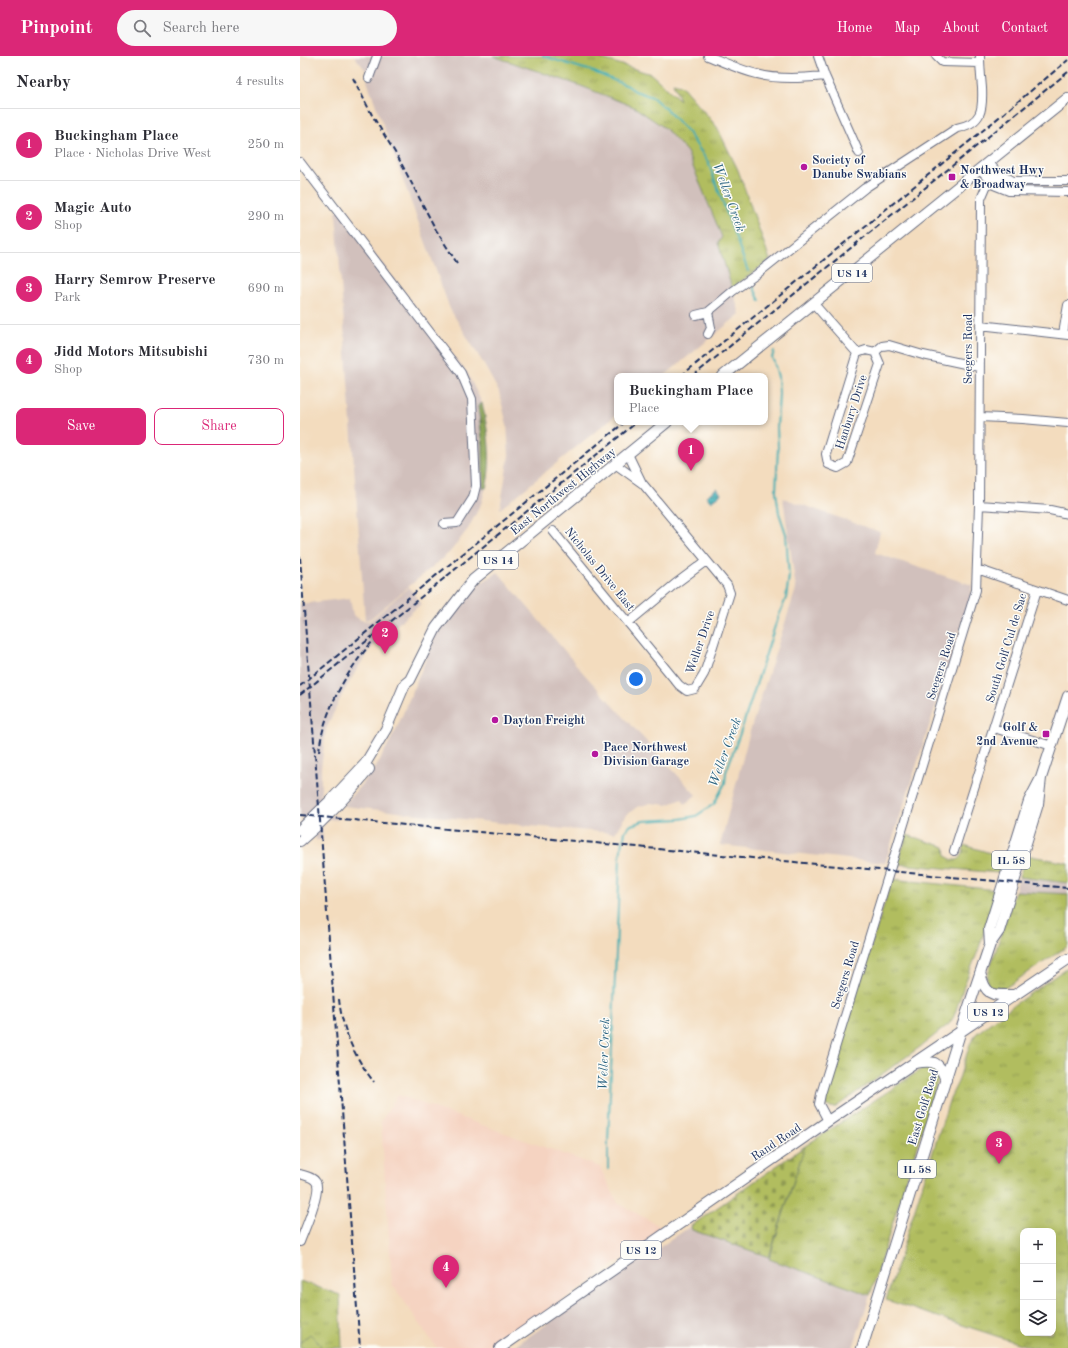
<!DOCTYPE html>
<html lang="en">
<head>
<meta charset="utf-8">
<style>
	body { margin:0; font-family:"Old Standard TT",serif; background:#f7f7f7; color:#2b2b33 }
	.controls { position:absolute; right:12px; bottom:12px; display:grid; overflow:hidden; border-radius:8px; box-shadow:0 4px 16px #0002 }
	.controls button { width:36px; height:36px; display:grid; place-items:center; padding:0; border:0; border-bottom:1px solid #e1e1e2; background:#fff; color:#2b2b33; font:20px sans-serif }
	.you { position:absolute; left:336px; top:623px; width:14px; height:14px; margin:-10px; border:3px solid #fff; border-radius:50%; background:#1a73e8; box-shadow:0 0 0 6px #1a73e833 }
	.badge { display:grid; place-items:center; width:26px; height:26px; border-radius:50%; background:#db2777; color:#fff; font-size:13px; font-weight:700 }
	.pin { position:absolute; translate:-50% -33px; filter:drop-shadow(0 1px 2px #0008) }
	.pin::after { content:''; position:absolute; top:21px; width:14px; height:12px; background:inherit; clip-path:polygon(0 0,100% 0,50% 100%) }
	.popup { position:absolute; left:314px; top:317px; width:154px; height:52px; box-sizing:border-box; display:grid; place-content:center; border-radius:8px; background:#fff; filter:drop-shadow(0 1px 3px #0005); font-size:13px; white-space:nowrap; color:#7c7c81 }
	.popup b { font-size:15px; color:#2b2b33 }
	.popup::after { content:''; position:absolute; left:50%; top:100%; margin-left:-8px; border:8px solid transparent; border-top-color:#fff }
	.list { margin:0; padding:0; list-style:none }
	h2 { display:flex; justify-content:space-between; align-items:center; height:52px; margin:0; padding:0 16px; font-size:17px }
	h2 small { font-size:13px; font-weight:400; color:#7c7c81 }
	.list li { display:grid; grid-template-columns:26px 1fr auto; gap:12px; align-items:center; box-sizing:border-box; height:72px; padding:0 16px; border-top:1px solid #e1e1e2 }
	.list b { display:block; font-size:15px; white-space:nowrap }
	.list p { margin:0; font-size:13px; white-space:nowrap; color:#7c7c81 }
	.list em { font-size:13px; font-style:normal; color:#7c7c81 }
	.actions { display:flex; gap:8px; padding:12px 16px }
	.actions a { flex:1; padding:9px 0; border:1px solid #db2777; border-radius:8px; text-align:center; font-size:14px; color:#db2777 }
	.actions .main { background:#db2777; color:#fff }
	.icon { flex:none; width:22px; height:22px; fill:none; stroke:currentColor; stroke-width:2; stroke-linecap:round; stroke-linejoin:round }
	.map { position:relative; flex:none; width:768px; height:1292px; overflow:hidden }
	header { display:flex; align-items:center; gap:24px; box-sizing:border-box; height:56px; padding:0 20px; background:#db2777; color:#fff }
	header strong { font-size:19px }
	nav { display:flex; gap:22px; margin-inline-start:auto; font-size:14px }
	.search { width:280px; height:36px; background:#f7f7f7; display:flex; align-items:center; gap:10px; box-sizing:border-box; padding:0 14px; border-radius:22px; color:#7c7c81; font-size:15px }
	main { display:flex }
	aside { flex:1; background:#fff }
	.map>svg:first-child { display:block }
</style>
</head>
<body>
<header>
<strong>Pinpoint</strong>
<div class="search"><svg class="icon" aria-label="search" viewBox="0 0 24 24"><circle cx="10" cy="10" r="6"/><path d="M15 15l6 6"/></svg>Search here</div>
<nav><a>Home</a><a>Map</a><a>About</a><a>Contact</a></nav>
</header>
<main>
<aside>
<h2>Nearby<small>4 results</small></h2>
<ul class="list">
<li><span class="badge">1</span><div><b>Buckingham Place</b><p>Place · Nicholas Drive West</p></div><em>250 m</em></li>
<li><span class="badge">2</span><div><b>Magic Auto</b><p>Shop</p></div><em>290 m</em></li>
<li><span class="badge">3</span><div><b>Harry Semrow Preserve</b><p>Park</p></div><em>690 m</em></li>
<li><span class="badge">4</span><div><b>Jidd Motors Mitsubishi</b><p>Shop</p></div><em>730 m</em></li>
</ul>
<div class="actions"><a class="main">Save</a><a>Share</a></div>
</aside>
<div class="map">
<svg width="768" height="1292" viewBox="0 0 768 1292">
	<defs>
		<pattern id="forest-firs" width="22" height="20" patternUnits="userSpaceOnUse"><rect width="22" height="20" fill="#8ca456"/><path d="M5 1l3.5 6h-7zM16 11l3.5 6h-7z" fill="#72864a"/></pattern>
		<pattern id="cemetery-stones" width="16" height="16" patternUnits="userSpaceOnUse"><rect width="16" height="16" fill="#b1bd5f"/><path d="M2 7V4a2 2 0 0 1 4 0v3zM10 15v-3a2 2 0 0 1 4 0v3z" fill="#8f9a52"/></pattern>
		<pattern id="park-tufts" width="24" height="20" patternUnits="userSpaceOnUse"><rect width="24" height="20" fill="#b1bd5f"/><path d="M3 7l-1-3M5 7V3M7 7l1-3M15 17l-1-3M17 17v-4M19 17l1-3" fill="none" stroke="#8f9a52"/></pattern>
		<pattern id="water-rules" width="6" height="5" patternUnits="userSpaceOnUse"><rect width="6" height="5" fill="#3aacb2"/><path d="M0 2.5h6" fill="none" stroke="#308c94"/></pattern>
	</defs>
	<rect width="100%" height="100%" fill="#fdfcf7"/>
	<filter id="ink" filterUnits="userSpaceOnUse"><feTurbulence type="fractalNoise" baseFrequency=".025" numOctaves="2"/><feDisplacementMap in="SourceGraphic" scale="8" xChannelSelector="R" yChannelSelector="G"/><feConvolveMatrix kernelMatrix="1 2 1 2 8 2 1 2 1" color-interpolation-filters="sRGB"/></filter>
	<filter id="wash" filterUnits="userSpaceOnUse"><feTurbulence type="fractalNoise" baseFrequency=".012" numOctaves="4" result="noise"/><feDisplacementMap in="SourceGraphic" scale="16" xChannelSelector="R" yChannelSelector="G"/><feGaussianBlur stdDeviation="0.9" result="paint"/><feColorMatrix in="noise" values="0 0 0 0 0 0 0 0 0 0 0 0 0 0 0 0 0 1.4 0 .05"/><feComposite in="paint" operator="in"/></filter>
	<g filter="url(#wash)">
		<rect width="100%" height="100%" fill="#f3dcbe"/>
		<path fill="#f5d3c1" d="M98,1039l202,72 18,36 47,26 -170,119h-58l-45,-64 -11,-163z"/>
		<path fill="#d1c0bc" d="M54,0h139l88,30 54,21 30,21 22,24 35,86 -4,5 22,71 -76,62h-47v38l-117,95 9,-54 -2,-30 -8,-33 -16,-29 -33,-54 -83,-228 2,-7z
			M40,153l127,164 15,30 6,31 1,43 -8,27 -13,25 -18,23 -80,67 -5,1 -29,-407z
			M483,442l97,34 -5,21 97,32 -1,11 -86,267 -165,-18 30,-114 46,-142z
			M198,516l87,103 111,120 -11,9 -3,-5 -15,6 -16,-2 -14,4 -12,9 -10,17 -86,-7 -186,-20 33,-39 20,-37 42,-99 43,-48z
			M109,531l12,17 -35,30 -17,17 -12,18 -15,26 -16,34 -5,39v41l6,6 11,1v4l-9,-1 -7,7 1,14h-7l-2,-15 -6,-7 -8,-1v-213l50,-6 3,17 8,5 7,1 3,-1z
			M719,821l49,6v11l-53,-3z
			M391,1170l1,4 77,27v2l101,36 -17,53h-341z"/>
		<path fill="url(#forest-firs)" stroke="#546a5a" d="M182,347c6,28 11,57 4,85h-3v-43l-5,-39z"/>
		<path fill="url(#cemetery-stones)" stroke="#66765e" d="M505,1090l-36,111 -77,-27 -1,-4z"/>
		<path fill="url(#park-tufts)" stroke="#66765e" fill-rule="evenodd" d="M193,0h100l58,18 29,26 -7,-17 8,2 36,42 21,43 32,90 -38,28 -14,-45 4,-6 -35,-85 -22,-24 -31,-21 -53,-21z
			M607,779l38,12 1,9c5,4 13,7 16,-1 2,-3 1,-7 2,-10l43,13 -5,13 -4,2 -101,-9z
			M726,799l42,8v20l-49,-6z
			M592,823l105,11 -19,61 -13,32 -11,33 -4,7 -6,5 -24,19 -84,60c-11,2 -12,-5 -11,-14z
			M715,835l53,3v52l-63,42 -6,2 -7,1 -5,-8v-6z
			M768,911v381h-35l-147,-48 64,-202 8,-16 12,-38 6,-10 35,-27zM723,1175h30v102h-30z
			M628,1010l7,2 4,7 -2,7 -67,213 -101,-36 36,-113 120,-79z
			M0,1225l40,14 2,53h-42z"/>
		<path fill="#b1bd5f" stroke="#66765e" d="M10,1278l11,11 -3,3h-18v-5z"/>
		<path fill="url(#water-rules)" stroke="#2a6e88" d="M417,432l4,6 -10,8 -5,-6z"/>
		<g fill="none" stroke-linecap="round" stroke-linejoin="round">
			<path stroke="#3aacb2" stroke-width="2" d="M243,0l38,12 8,2 39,16 7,5 17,6 16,14 19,20 21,31 40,109
				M453,230l7,15
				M308,1113v-27l12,-284 2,-17 2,-3 1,-7 6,-6 12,-4 37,-2 16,-3 18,-12 11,-21 1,-11 17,-47 32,-99 11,-28 3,-22 -3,-42 -7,-21 -3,-21 2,-45 -1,-19 2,-34 -1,-17 -4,-15 -2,-4 2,-7"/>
		</g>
	</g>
	<g filter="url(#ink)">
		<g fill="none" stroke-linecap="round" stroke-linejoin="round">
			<defs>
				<path id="minor" d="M408,0c16,6 32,14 49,18 22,6 46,4 68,2
					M518,0l7,20 34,77
					M636,0l6,6 38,1
					M69,22l8,-22
					M0,106l161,211 11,26 4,87 -3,12 -16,25 -13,1
					M689,107l7,8 17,10h55
					M680,114l14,15 15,6 59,1
					M683,115c9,3 17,12 27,10
					M514,248l43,49
					M408,256l3,16 -3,6
					M396,259l12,-3 25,-21 24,-17 108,-86 92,-60c25,-5 26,-18 25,-40 -1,-11 -2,-21 -2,-32
					M680,269l88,10
					M763,278l5,-29
					M566,294l9,2 5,12 -33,99 -9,5 -10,-4 -2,-10 31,-101z
					M575,296l7,-6 7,-1 34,10 56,12
					M680,361l43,2 45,4
					M328,398l14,29
					M679,449l71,5 18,4
					M253,475l126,154 8,6 8,-2 9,-15 26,-81 -3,-8 -84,-101 -28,-20
					M677,513l91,31
					M328,567l47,-39 31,-23
					M694,672l58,18
					M654,795l83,-261
					M528,1065l-9,-17 2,-10 155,-504 3,-85 2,-306 8,-19
					M0,1118c6,2 13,3 16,8 6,9 -12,49 -16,60"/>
				<path id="major" d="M423,320l345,-278
					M0,774l34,-33 31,-33 21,-35 19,-45 5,-4 26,-52 37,-48 194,-158
					M0,785c26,-22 48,-46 69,-72
					M690,888l-1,-15 40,-128 12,-23 27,-82
					M680,917c6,24 12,22 34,22
					M615,1007c19,-3 24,-2 31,17
					M200,1292l328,-227 240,-162
					M562,1292l99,-318 29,-86 9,-13 39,-127 3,-26"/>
			</defs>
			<use href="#minor" stroke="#676c80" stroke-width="10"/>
			<use href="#major" stroke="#676c80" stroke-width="12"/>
			<use href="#minor" stroke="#fff" stroke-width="8"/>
			<use href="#major" stroke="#fff" stroke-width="10"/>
			<path stroke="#1b2f5e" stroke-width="2" stroke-dasharray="6 3" stroke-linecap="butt" d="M53,22l19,37 27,44 37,71 21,33
				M381,320l311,-253 76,-63
				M393,320l375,-304
				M0,501l60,791
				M0,630l325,-264
				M0,639l337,-273
				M19,696c4,-40 28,-82 54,-111
				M0,759l768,73
				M39,943c3,31 16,59 35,83"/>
		</g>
	</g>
	<g fill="#b5179e" stroke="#fdfcf7" stroke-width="1.5">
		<circle cx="504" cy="111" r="4"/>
		<rect x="648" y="117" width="8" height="8" rx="2"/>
		<circle cx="195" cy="664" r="4"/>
		<rect x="742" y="674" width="8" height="8" rx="2"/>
		<circle cx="295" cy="698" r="4"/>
	</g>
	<g text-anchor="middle" stroke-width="3" stroke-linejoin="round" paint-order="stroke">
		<g fill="#fdfcf7" stroke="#5f6c8c" stroke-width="1">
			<rect x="532" y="208" width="40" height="18" rx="3"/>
			<rect x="178" y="495" width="40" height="18" rx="3"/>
			<rect x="692" y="795" width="38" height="18" rx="3"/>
			<rect x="668" y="947" width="40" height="18" rx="3"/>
			<rect x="598" y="1104" width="38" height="18" rx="3"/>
			<rect x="321" y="1185" width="40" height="18" rx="3"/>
		</g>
		<g font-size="11" font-weight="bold" fill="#1b2f5e">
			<text x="552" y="221">US 14</text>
			<text x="198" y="508">US 14</text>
			<text x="711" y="808">IL 58</text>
			<text x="688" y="960">US 12</text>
			<text x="617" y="1117">IL 58</text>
			<text x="341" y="1198">US 12</text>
		</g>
		<g font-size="12" font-weight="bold" fill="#1b2f5e" stroke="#fdfcf7" text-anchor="start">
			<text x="512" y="108">Society of<tspan x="512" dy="14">Danube Swabians</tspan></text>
			<text x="660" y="118">Northwest Hwy<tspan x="660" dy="14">&amp; Broadway</tspan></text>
			<text x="203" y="668">Dayton Freight</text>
			<text x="738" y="675" text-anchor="end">Golf &amp;<tspan x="738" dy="14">2nd Avenue</tspan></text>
			<text x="303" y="695">Pace Northwest<tspan x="303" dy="14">Division Garage</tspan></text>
		</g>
		<g font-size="12" fill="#1b2f5e" stroke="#fdfcf7">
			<text transform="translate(668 293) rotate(-90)" y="4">Seegers Road</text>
			<text transform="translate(551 356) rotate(-72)" y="4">Hanbury Drive</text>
			<text transform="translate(263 435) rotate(-39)" y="4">East Northwest Highway</text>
			<text transform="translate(300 513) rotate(51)" y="4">Nicholas Drive East</text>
			<text transform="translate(400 586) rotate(-71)" y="4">Weller Drive</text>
			<text transform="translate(706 592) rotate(-73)" y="4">South Golf Cul de Sac</text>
			<text transform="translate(641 610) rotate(-72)" y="4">Seegers Road</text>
			<text transform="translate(545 919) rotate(-73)" y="4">Seegers Road</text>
			<text transform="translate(623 1051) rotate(-73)" y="4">East Golf Road</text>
			<text transform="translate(476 1086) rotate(-34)" y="4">Rand Road</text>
		</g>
		<g font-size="13" font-style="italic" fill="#276180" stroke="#fdfcf7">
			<text transform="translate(430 141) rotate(70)" y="5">Weller Creek</text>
			<text transform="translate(424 696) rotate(-70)" y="5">Weller Creek</text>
			<text transform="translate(303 998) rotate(-88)" y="5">Weller Creek</text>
		</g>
	</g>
</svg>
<div class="controls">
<button>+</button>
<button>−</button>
<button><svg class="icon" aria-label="layers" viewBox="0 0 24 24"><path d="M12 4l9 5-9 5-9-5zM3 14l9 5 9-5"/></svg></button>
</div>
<div class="you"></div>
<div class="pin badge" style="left:391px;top:415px">1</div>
<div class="popup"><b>Buckingham Place</b>Place</div>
<div class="pin badge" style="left:85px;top:598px">2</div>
<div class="pin badge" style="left:699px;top:1108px">3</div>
<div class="pin badge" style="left:146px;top:1232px">4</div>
</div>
</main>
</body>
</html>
